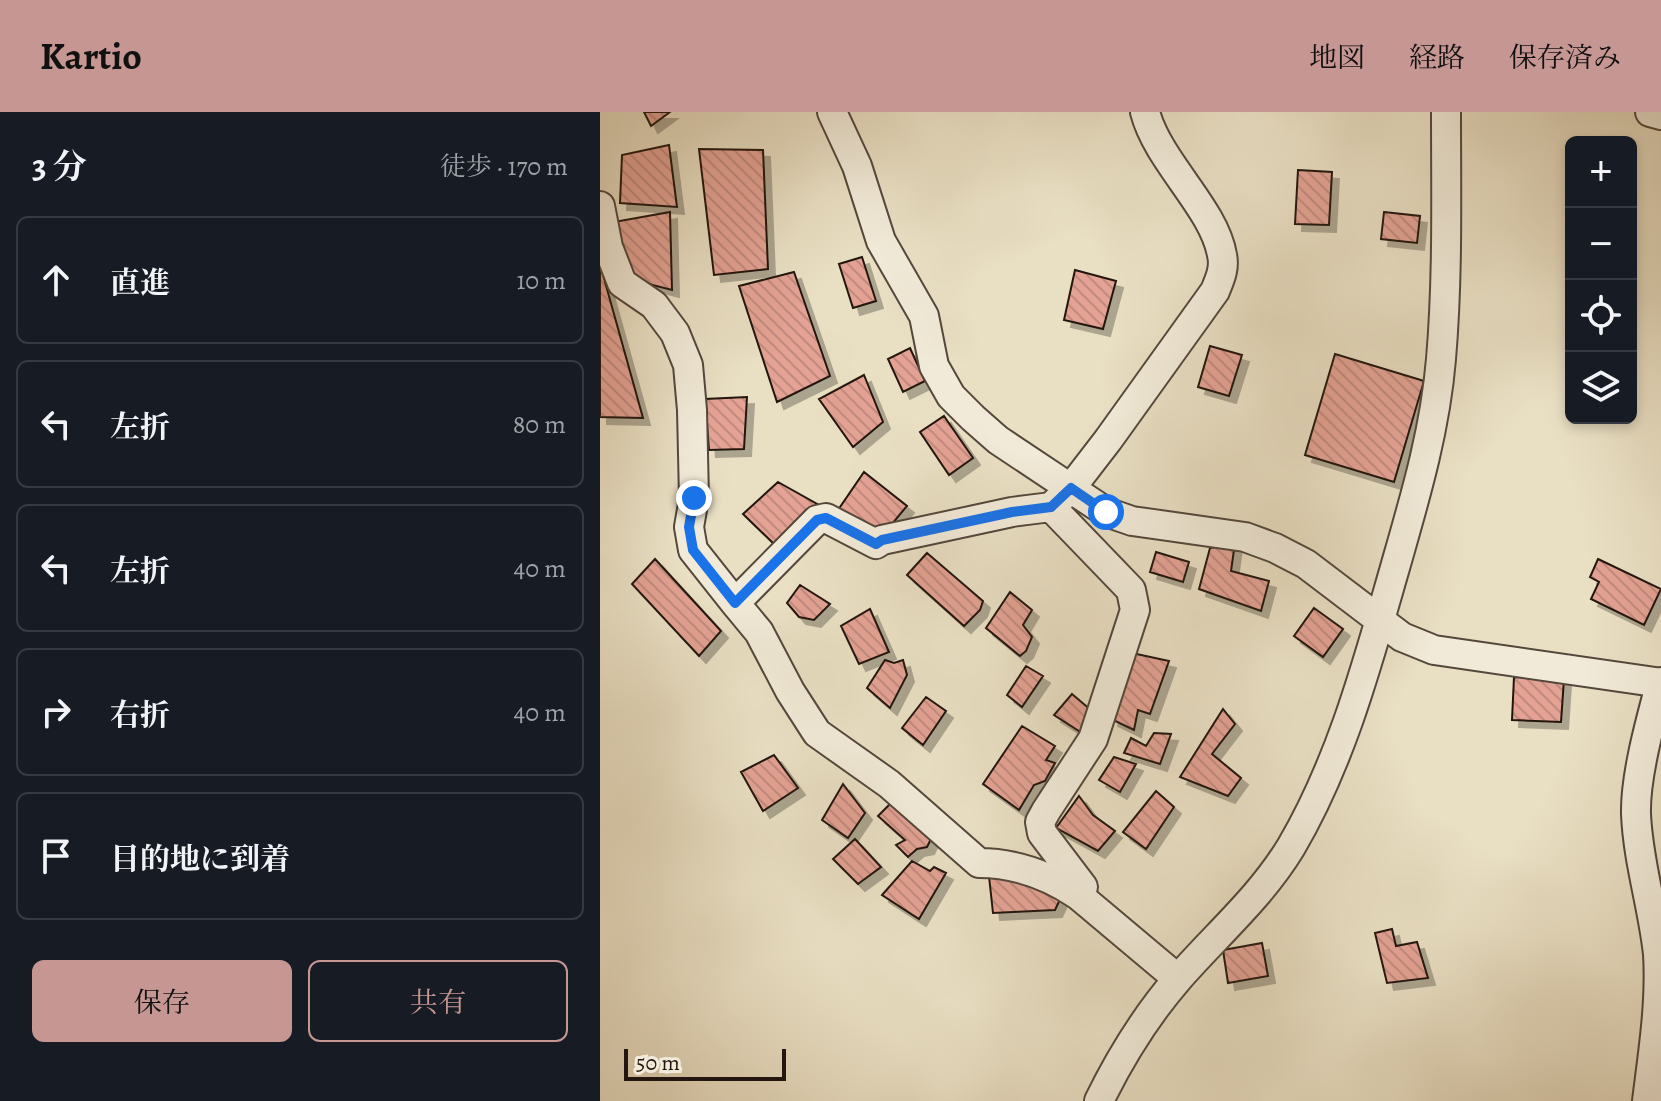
<!DOCTYPE html>
<html lang="ja">
<head>
<meta charset="utf-8">
<style>
	body { margin:0; font-family:Alegreya,"Noto Serif JP",serif; background:#242831; color:#f1f3f6 }
	.controls { position:absolute; right:24px; top:24px; display:grid; overflow:hidden; border-radius:12px; box-shadow:0 4px 12px #0003 }
	.controls button { width:72px; height:72px; display:grid; place-items:center; padding:0; border:0; border-bottom:2px solid #363941; background:#171b24; color:#f1f3f6; font:40px sans-serif }
	.scale { position:absolute; left:24px; bottom:20px; width:162px; box-sizing:border-box; padding-left:8px; border:4px solid #23150f; border-top:0; font-size:22px; line-height:28px; white-space:nowrap; color:#23150f; -webkit-text-stroke:6px #f1ead8; paint-order:stroke }
	.stop { position:absolute; width:24px; height:24px; margin:-18px; border:6px solid #1a73e8; border-radius:50%; background:#fff }
	.stop.end { background:#1a73e8; border-color:#fff; box-shadow:0 2px 8px #0008 }
	.list { margin:0; padding:0; list-style:none }
	h2 { display:flex; justify-content:space-between; align-items:center; height:104px; margin:0; padding:0 32px; font-size:34px }
	h2 small { font-size:26px; font-weight:400; color:#9ea1a6 }
	.list li { display:grid; grid-template-columns:52px 1fr auto; gap:24px; align-items:center; box-sizing:border-box; height:128px; margin:0 16px 16px; padding:0 16px; border:2px solid #363941; border-radius:12px }
	.list b { display:block; font-size:30px; white-space:nowrap }
	.list em { font-size:26px; font-style:normal; color:#9ea1a6 }
	.actions { display:flex; gap:16px; padding:24px 32px }
	.actions a { flex:1; padding:18px 0; border:2px solid #c59692; border-radius:12px; text-align:center; font-size:28px; color:#c59692 }
	.actions .main { background:#c59692; color:#111 }
	.icon { flex:none; width:44px; height:44px; fill:none; stroke:currentColor; stroke-width:2; stroke-linecap:round; stroke-linejoin:round }
	.map { position:relative; flex:none; width:1061px; height:989px; overflow:hidden }
	header { display:flex; align-items:center; gap:48px; box-sizing:border-box; height:112px; padding:0 40px; background:#c59692; color:#111 }
	header strong { font-size:38px }
	nav { display:flex; gap:44px; margin-inline-start:auto; font-size:28px }
	main { display:flex }
	aside { flex:1; background:#171b24 }
	.map>svg:first-child { display:block }
</style>
</head>
<body>
<header>
<strong>Kartio</strong>
<nav><a>地図</a><a>経路</a><a>保存済み</a></nav>
</header>
<main>
<aside>
<h2>3 分<small>徒歩 · 170 m</small></h2>
<ul class="list">
<li><svg class="icon" aria-label="ahead" viewBox="0 0 24 24"><path d="M12 20V5M6 11l6-6 6 6"/></svg><div><b>直進</b></div><em>10 m</em></li>
<li><svg class="icon" aria-label="left" viewBox="0 0 24 24"><path d="M17 20v-9H6M10 6l-5 5 5 5"/></svg><div><b>左折</b></div><em>80 m</em></li>
<li><svg class="icon" aria-label="left" viewBox="0 0 24 24"><path d="M17 20v-9H6M10 6l-5 5 5 5"/></svg><div><b>左折</b></div><em>40 m</em></li>
<li><svg class="icon" aria-label="right" viewBox="0 0 24 24"><path d="M7 20v-9h11M14 6l5 5-5 5"/></svg><div><b>右折</b></div><em>40 m</em></li>
<li><svg class="icon" aria-label="arrive" viewBox="0 0 24 24"><path d="M6 21V4h12l-3 4 3 4H6"/></svg><div><b>目的地に到着</b></div></li>
</ul>
<div class="actions"><a class="main">保存</a><a>共有</a></div>
</aside>
<div class="map">
<svg width="1061" height="989" viewBox="0 0 1061 989">
	<defs>
		<pattern id="building-back-hatch" width="6" height="6" patternUnits="userSpaceOnUse" patternTransform="scale(2)"><rect width="6" height="6" fill="#e3a293"/><path d="M-1 5l2 2M0 0l6 6M5-1l2 2" fill="none" stroke="#c28b7e"/></pattern>
		<filter id="shadow"><feDropShadow dx="7" dy="7" stdDeviation="0" flood-color="#0004"/></filter>
	</defs>
	<rect width="100%" height="100%" fill="#e9dfc3"/>
	<filter id="stains"><feTurbulence type="fractalNoise" baseFrequency=".0025" numOctaves="4"/><feColorMatrix values="0 0 0 0 .2 0 0 0 0 .09 0 0 0 0 .02 0 0 0 .5 -.17"/></filter>
	<radialGradient id="worn" r=".72"><stop offset=".6" stop-color="#630" stop-opacity="0"/><stop offset="1" stop-color="#630" stop-opacity=".3"/></radialGradient>
	<path fill="url(#building-back-hatch)" stroke="#23150f" stroke-width="2" filter="url(#shadow)" d="M44,0h26l-19,14z
		M69,33l8,62 -57,-4 2,-48z
		M99,37l64,1 5,119 -54,6z
		M698,58l34,2 -3,53 -34,-1z
		M70,100l2,78 -47,-12 -11,-56z
		M784,100l36,4 -3,27 -36,-4z
		M262,145l14,44 -23,7 -14,-44z
		M0,152l43,154 -43,-1z
		M475,158l41,11 -13,48 -39,-9z
		M194,160l36,104 -53,26 -38,-116z
		M610,234l32,9 -13,41 -31,-9z
		M310,236l15,33 -22,11 -15,-33z
		M735,242l89,27 -30,101 -89,-27z
		M264,263l19,47 -30,25 -34,-48z
		M147,285l-3,52 -35,1 -4,-51z
		M344,304l29,42 -24,17 -29,-43z
		M264,360l43,34 -25,30 -44,-26z
		M178,370l50,28 -54,34 -31,-30z
		M635,431l-4,28 38,10 -8,30 -62,-22 11,-41z
		M556,440l33,10 -6,20 -33,-10z
		M327,441l56,48 -3,9 -16,16 -57,-51z
		M55,447l66,72 -22,25 -67,-72z
		M998,447l63,30 -17,36 -53,-26 8,-17 -9,-5z
		M200,473l30,19 -16,16 -15,-3 -12,-14z
		M410,480l22,18 -9,15 9,12 -6,14 -6,5 -34,-28z
		M714,496l29,21 -20,28 -29,-21z
		M270,497l19,43 -30,12 -18,-38z
		M532,541l37,8 -19,53 -12,-4 -4,20 -23,-11z
		M285,548l9,3 9,-3 4,15 -17,33 -23,-20z
		M426,554l17,10 -21,31 -15,-12z
		M914,565l50,2 -3,43 -49,-2z
		M472,582l27,23 -17,16 -28,-18z
		M326,585l20,14 -23,34 -21,-17z
		M623,597l12,15 -23,30 29,24 -13,18 -48,-19z
		M422,614l33,20 -9,14 9,3 -10,18 -11,4 -15,25 -36,-26z
		M554,621l17,1 -11,30 -36,-11 7,-15 15,8z
		M174,643l24,33 -35,23 -22,-39z
		M514,645l22,7 -16,28 -21,-12z
		M243,672l22,29 -17,25 -26,-18z
		M556,679l18,16 -28,42 -23,-17z
		M479,684l14,19 22,16 -17,20 -42,-23z
		M296,686l38,35 -7,14 -10,2 -9,8 -12,-12 9,-5 -27,-24z
		M255,727l26,28 -23,17 -25,-25z
		M312,749l18,10 4,-4 12,6 -27,46 -37,-24z
		M388,755l75,26 -8,17 -62,3z
		M792,817l4,17 21,-4 11,36 -41,5 -12,-50z
		M662,831l6,33 -40,7 -5,-33z"/>
	<g fill="none" stroke-linecap="round" stroke-linejoin="round">
		<defs>
			<path id="minor" d="M232,0l25,54 24,75 43,75 10,50 17,30 22,22 25,22 108,72 26,9 113,16 30,11 31,16 96,73 32,13 227,33
				M1050,0l11,3
				M0,94l8,41 14,36 32,22 21,28 13,32 4,45 2,88 -5,29 4,23 42,53 82,-83 9,-2 50,26 6,-4 130,-28 39,-5 20,-19 37,-48 107,-149c5,-12 10,-23 7,-36 -8,-47 -64,-93 -77,-143
				M451,395l80,83 4,20 -42,129 -47,72 -6,11 2,11 41,54 -5,8 100,84
				M135,491l24,29 31,59 27,42 72,51 90,79c36,0 69,12 99,32
				M499,989c21,-43 47,-85 78,-121 39,-45 83,-82 114,-133 50,-85 76,-182 103,-276 20,-70 41,-139 47,-212 7,-82 5,-165 5,-247
				M1047,989c6,-48 14,-98 11,-147 -5,-47 -20,-92 -22,-140 -1,-38 15,-95 25,-132"/>
		</defs>
		<use href="#minor" stroke="#54483c" stroke-width="32"/>
		<use href="#minor" stroke="#f1ead8" stroke-width="28"/>
	</g>
	<g fill="none" stroke-linecap="round" stroke-linejoin="round">
		<path stroke="#1a73e8" stroke-width="10" d="M94,386l-5,29 4,23 42,53 82,-83 9,-2 50,26 6,-4 130,-28 39,-5 20,-19 35,24"/>
	</g>
	<rect width="100%" height="100%" filter="url(#stains)"/>
	<rect width="100%" height="100%" fill="url(#worn)"/>
</svg>
<div class="controls">
<button>+</button>
<button>−</button>
<button><svg class="icon" aria-label="locate" viewBox="0 0 24 24"><circle cx="12" cy="12" r="6"/><path d="M12 2v4M12 18v4M2 12h4M18 12h4"/></svg></button>
<button><svg class="icon" aria-label="layers" viewBox="0 0 24 24"><path d="M12 4l9 5-9 5-9-5zM3 14l9 5 9-5"/></svg></button>
</div>
<div class="scale">50 m</div>
<div class="stop" style="left:506px;top:400px"></div>
<div class="stop end" style="left:94px;top:386px"></div>
</div>
</main>
</body>
</html>
